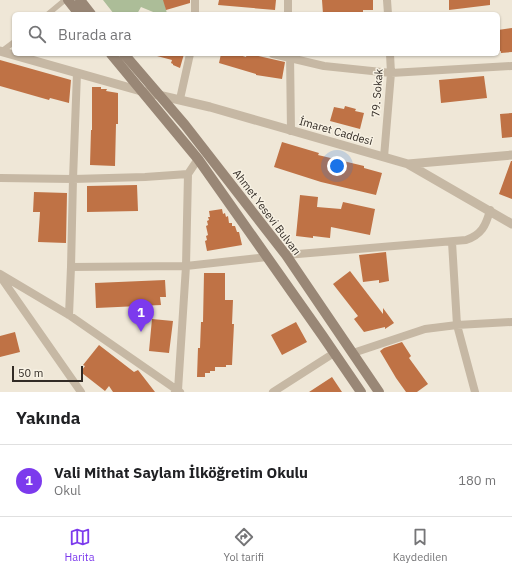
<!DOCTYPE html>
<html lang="tr">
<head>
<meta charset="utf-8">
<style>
	body { margin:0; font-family:"IBM Plex Sans",sans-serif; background:#f6f6f6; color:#202124 }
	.scale { position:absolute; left:12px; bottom:10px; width:71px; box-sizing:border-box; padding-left:4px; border:2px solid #322b25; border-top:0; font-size:11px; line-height:14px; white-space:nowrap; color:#322b25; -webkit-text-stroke:3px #f7f1e3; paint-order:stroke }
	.you { position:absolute; left:337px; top:166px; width:14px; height:14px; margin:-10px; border:3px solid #fff; border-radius:50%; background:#1a73e8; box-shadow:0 0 0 6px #1a73e833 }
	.badge { display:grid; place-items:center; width:26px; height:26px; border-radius:50%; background:#7c3aed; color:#fff; font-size:13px; font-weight:700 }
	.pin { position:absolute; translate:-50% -33px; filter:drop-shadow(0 1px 2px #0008) }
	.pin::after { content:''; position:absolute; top:21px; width:14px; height:12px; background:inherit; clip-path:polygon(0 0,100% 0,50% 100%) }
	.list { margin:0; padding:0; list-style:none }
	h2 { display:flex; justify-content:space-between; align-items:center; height:52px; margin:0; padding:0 16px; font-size:17px }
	h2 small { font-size:13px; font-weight:400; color:#757577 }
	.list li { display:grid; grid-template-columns:26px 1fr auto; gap:12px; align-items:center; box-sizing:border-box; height:72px; padding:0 16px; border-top:1px solid #e0e0e0 }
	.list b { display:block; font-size:15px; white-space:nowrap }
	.list p { margin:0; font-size:13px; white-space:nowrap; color:#757577 }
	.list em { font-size:13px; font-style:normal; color:#757577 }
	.icon { flex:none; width:22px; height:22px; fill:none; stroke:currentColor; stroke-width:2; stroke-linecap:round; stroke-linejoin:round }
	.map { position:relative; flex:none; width:512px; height:392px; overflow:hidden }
	.search { position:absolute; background:#fff; box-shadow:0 1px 3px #0004; left:12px; right:12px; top:12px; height:44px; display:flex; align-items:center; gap:10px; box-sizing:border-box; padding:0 14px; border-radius:6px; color:#757577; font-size:15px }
	.sheet { height:124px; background:#fff }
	nav { display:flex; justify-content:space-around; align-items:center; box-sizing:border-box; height:56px; border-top:1px solid #e0e0e0; background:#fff; font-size:11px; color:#757577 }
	nav a { display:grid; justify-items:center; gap:2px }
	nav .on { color:#7c3aed }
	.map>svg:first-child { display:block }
</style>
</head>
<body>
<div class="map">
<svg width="512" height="392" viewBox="0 0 512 392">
	<rect width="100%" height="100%" fill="#efe7d7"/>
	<path fill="#acbd98" d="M103,0h61l3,14h-9l-17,-7 -4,7h-23z"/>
	<path fill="#bf7245" d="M163,0h27v3l-24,7z
		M219,0h57l-1,10 -57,-5z
		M322,0h51v10h-10v4h-40z
		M449,0h41v5l-41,5z
		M512,28v24l-11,1v-2l-3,1v-22z
		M158,54h26l-4,14 -7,-3v-1l-2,-1 1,-3 -15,-4z
		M221,54h15l10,3 1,-3h3l35,8 -3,17 -26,-4v-1l-37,-11z
		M0,60l71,20 -2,23 -19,-5 -1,2 -49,-14z
		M484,76l3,22 -46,5 -2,-23z
		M92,87h9v2h6l-1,2 12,2v31h-2l-1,42 -25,-1 1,-35h1z
		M345,106l11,3 -1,2 9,2 -4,16 -30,-8 4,-14 10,2z
		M512,113v24l-10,1 -2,-24z
		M282,142l37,11 -1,2 46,11v2l18,5 -6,22 -55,-13 -47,-15z
		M511,161h1v38l-13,-5z
		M137,185l1,26 -51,1v-26z
		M34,192l33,1 -1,50 -28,-1 2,-30h-7z
		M300,195l18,2 -1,10 24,2 2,-7 32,7 -5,26 -39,-8 -1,11 -17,-2v2l-17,-2z
		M222,209l1,5 2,-1 1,4 2,-1 1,7h3v3h3l2,6h2l3,13 -35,6 -2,-10 2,-1 -1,-4 2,-1 -2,-9 2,-1 -1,-4 2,-1 -1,-3h2l-1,-6z
		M386,252l3,29 -10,2v-3l-16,2 -4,-27z
		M350,271l33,43v-6l11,15 -9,6v-2l-21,5 -10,-13 4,-3 -25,-32z
		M204,273h21v27h8l-1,24h2l-2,41h-6v2h-11v4h-5v2h-5v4h-8l1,-29h2l1,-26h2z
		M165,280l1,17h-6l1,8 -65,3 -1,-25z
		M152,319l21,2 -4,32 -20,-2z
		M296,322l11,20 -25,13 -11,-20z
		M15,332l5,20 -20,5v-21z
		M402,342l9,14 -2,2 19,26 -11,8h-11l-10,-14 -16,-27 4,-3z
		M99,345l35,27 4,-2 17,22h-42l-4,-6 -4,5 -23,-18 1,-2 -1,-1 3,-4 -2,-1z
		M332,377l10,15h-33z"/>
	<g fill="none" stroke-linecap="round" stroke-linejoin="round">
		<path stroke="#c6b8a4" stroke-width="5.5" d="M48,14l17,-14
			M2,51l12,-9"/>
		<path stroke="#c6b8a4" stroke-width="8" d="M288,0v14
			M387,0l1,14
			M195,14v-14
			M273,54l51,12 67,7 121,-7
			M290,54l1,77
			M180,99l10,-45
			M384,157l7,-84 -1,-19
			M0,178l73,1 72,-2 43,-3
			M452,242l5,83 18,67
			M286,255l180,-15c15,-5 20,-14 24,-30
			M71,267l115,-1 81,-9
			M0,274l69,41 111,77
			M0,276l81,116
			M69,315l2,-48 2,-88 4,-106
			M353,353l72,-24 32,-4 55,-3
			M175,392l3,-2 8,-124 2,-92 10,-15
			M273,392l61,-39"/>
		<path stroke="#c6b8a4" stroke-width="9" d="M0,51l141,40 69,16 198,57 104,60
			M408,164l104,-9"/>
		<path stroke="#998776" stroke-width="10" d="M68,0l11,14
			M80,0l11,14
			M111,54l87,105 124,176 39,57
			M124,54l61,71 101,130 93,137"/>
	</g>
	<g text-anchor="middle" stroke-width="3" stroke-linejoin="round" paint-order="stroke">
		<g font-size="11" fill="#322b25" stroke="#f7f1e3">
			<text transform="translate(377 93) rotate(-86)" y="4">79. Sokak</text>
			<text transform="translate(336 131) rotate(16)" y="4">İmaret Caddesi</text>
			<text transform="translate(267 212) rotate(53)" y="4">Ahmet Yesevi Bulvarı</text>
		</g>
	</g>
</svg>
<div class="scale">50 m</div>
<div class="you"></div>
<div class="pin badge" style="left:141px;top:332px">1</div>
<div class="search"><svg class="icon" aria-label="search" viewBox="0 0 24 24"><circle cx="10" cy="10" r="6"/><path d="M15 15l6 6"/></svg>Burada ara</div>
</div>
<section class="sheet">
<h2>Yakında<small></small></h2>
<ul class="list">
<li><span class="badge">1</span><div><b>Vali Mithat Saylam İlköğretim Okulu</b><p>Okul</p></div><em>180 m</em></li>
</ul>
</section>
<nav>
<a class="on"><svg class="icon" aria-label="map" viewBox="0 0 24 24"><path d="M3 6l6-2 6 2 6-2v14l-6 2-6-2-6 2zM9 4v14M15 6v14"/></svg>Harita</a>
<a><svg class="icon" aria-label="directions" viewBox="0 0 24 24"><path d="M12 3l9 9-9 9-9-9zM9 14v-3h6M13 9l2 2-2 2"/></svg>Yol tarifi</a>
<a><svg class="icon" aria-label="saved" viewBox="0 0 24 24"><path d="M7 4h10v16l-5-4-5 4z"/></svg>Kaydedilen</a>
</nav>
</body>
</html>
